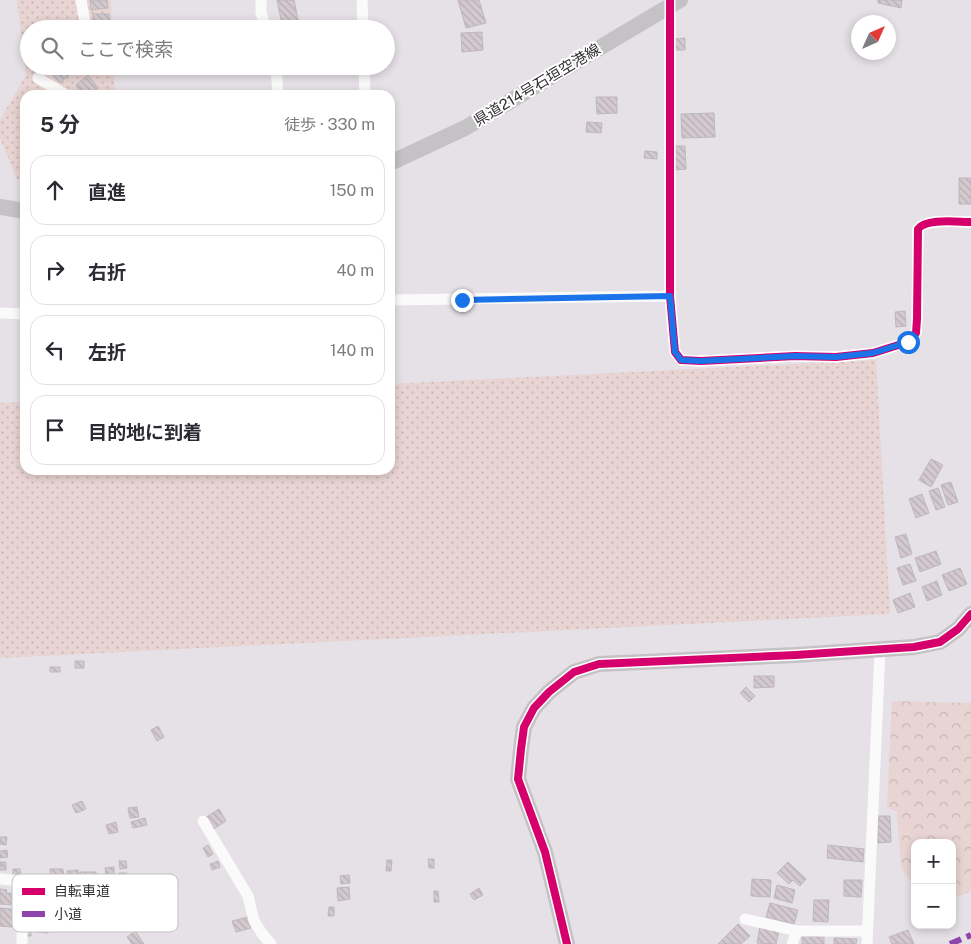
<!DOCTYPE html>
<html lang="ja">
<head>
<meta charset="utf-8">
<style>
	body { margin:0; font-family:"Public Sans","Noto Sans JP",sans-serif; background:#f2f2f3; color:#2b2b33 }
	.controls { position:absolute; right:15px; bottom:15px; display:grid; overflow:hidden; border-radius:10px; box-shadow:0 2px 8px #0003 }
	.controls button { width:45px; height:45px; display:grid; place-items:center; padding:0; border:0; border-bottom:1px solid #e1e1e2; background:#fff; color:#2b2b33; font:25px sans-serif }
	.compass { position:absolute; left:851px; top:15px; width:45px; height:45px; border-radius:50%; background:#fff; box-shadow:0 2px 8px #0003; rotate:45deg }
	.stop { position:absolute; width:15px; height:15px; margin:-11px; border:4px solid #1a73e8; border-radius:50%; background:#fff }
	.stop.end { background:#1a73e8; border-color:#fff; box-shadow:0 1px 5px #0008 }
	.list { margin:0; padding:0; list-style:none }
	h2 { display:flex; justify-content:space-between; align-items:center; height:65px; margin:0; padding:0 20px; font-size:21px }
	h2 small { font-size:16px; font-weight:400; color:#7c7c81 }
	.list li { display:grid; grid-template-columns:32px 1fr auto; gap:15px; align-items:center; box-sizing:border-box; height:70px; margin:0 10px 10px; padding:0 10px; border:1px solid #e1e1e2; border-radius:15px }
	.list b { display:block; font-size:19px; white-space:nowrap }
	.list em { font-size:16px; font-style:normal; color:#7c7c81 }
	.icon { flex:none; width:28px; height:28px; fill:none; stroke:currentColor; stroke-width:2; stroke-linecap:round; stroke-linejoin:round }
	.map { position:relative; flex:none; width:971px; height:944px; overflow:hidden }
	.search { position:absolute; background:#fff; box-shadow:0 2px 8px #0003; left:20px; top:20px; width:375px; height:55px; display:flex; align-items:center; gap:12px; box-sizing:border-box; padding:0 18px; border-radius:28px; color:#7c7c81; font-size:19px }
	.panel { position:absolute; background:#fff; box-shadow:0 2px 8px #0003; left:20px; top:90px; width:375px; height:385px; border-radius:15px }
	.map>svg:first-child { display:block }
</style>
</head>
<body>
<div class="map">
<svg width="971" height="944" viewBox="0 0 971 944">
	<defs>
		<pattern id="grass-dots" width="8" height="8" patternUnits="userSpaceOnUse" patternTransform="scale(1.25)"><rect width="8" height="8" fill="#e8d4d2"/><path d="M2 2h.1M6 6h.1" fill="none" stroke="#c7b6b5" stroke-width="1.8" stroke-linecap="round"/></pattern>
		<pattern id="forest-crowns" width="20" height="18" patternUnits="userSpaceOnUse" patternTransform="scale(1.25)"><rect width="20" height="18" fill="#e8d4d2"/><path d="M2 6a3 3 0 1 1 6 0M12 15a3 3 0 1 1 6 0" fill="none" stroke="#c7b6b5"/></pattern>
		<pattern id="building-back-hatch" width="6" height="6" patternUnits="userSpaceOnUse" patternTransform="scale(1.25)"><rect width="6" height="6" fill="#d3c9ce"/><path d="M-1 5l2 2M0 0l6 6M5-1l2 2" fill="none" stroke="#b6adb2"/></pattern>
	</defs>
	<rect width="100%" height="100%" fill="#e5e1e6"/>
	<path fill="url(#grass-dots)" d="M17,0h94l1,29h-83v37h85l1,29h-90v86l-8,-2 -17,-41v-18l26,-45z
		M876,360l14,254 -890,44v-255l25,-1v68h365v-86z"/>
	<path fill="url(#forest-crowns)" d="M892,701l79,2v188l-19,8v-56h-37v45l-14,-21 -4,-55 -10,-5z"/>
	<path fill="url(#building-back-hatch)" stroke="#bcb9bc" d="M90,0h17l1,8 -17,2z
		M277,0h17l6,29h-17z
		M458,0h21l7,23 -20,5z
		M878,0h24l-1,8 -23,-5z
		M93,14h16l1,15h-17z
		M482,32l1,18 -21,2 -1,-19z
		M685,38v12h-9l-1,-11z
		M49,66h16l6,7 -11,10 -13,-14z
		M88,75l10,13 -9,7h-5l-8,-10z
		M596,97h21v16l-20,1z
		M714,113l1,24 -33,1 -1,-24z
		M587,122l15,1 -1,10 -15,-1z
		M675,146h10l1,23 -10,1z
		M645,151l12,1v7l-13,-1z
		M959,178h12v26h-12z
		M905,311l1,15 -10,1 -1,-15z
		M931,459l12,6 -12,22 -12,-7z
		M951,482l7,20 -10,3 -7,-20z
		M938,488l7,19 -9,3 -7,-19z
		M922,494l7,19 -13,5 -7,-19z
		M906,534l6,20 -11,4 -6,-21z
		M936,551l5,13 -21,8 -5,-14z
		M910,564l6,17 -13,4 -6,-17z
		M960,568l7,16 -18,7 -7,-16z
		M937,581l5,14 -15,6 -5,-14z
		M910,593l5,14 -17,6 -5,-13z
		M75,661h9v7h-9z
		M50,667h10v5h-10z
		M754,676h20v11l-20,1z
		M746,687l9,9 -6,6 -9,-9z
		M158,726l6,11 -7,4 -6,-11z
		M82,801l4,8 -10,4 -4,-8z
		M137,807l2,10 -9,1 -2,-10z
		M219,809l7,12 -14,9 -7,-12z
		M878,816h12l1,26 -13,1z
		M145,818l2,7 -14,3 -2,-6z
		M116,822l2,10 -9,2 -3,-9z
		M0,837h7l-1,8 -6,-1z
		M208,845l5,9 -5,3 -5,-9z
		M828,845l36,4 -1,13 -36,-4z
		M7,850l1,7 -8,1v-7z
		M428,859h6v9h-5z
		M387,860h5l-1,11h-5z
		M119,861h7l1,7 -7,1z
		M218,861l2,6 -8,3 -2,-6z
		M0,862h6v8h-6z
		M788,862l18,17 -6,7 -7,-6 -4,4 -12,-11z
		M114,867v8l-8,1 -1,-8z
		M13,869h7l1,8 -8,1z
		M50,869h13l1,11h-14z
		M78,870l1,14h-12v-13z
		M80,872h16v9l-16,1z
		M119,873h8v7h-8z
		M349,875l1,8 -9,1 -1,-8z
		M752,879l19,1 -1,17 -19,-1z
		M844,880h18l-1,17 -17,-1z
		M777,885l18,5 -3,13 -18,-5z
		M349,887l1,12 -12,2 -1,-13z
		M479,888l4,7 -9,5 -4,-6z
		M0,889l7,1 -1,3h6l-1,12 -11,-1z
		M434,891h4l1,11h-5z
		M814,900h15l-1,22 -15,-1z
		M770,903l28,7 -4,14 -28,-7z
		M329,907h5v9h-6z
		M0,908l12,1v18l-12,-1z
		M37,913l12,1 -1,19 -13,-1z
		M248,917l3,11 -15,4 -4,-11z
		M31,920v16h-6v-15z
		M738,924l12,12 -9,8h-23z
		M760,927l19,4 -3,13 -19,-1z
		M908,930l6,14h-22l-3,-7z
		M134,932h2l8,12h-12l-5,-7z
		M802,936l22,1v7h-22z
		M834,938l23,1 -1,5h-22z"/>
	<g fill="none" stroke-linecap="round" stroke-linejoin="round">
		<path stroke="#fbfafb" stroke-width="11" d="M81,0l5,29
			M261,0v13l5,16
			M362,0l1,29
			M670,3v293l5,56 6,8 20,1 94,-5 41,1 37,-4 35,-11 8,-9 1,-14 1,-90c8,-11 39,-7 53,-7
			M276,66l2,29
			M364,66l1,29
			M38,78l28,17
			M390,300l280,-4
			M0,313l25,1
			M203,821l45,75 6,25 9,14 8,9
			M0,879l23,2v9l104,8
			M745,919l52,12h70
			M22,944l1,-54
			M792,944l5,-13
			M867,944l13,-294"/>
		<path stroke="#c4c2c5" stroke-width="16" d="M390,163l75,-35 215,-128
			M0,207l25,4
			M567,944l-22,-92 -27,-73 3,-30 3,-22 10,-19 15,-16 25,-20 25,-8 197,-9 118,-8 26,-5 18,-13 13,-15"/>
		<path stroke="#8e44ad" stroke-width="6" stroke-dasharray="12 6" stroke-linecap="butt" d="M950,944l21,-9"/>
		<defs>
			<path id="cycleway" d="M670,0v296l5,56 6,8 20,1 94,-5 41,1 37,-4 35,-11 8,-9 1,-14 1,-90c8,-11 39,-7 53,-7
				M567,944l-22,-92 -27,-73 3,-30 3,-22 10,-19 15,-16 25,-20 25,-8 197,-9 118,-8 26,-5 18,-13 13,-15"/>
		</defs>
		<use href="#cycleway" stroke="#fff" stroke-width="11"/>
		<use href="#cycleway" stroke="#d6006c" stroke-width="8"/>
	</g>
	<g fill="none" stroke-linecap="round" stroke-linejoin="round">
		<path stroke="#1a73e8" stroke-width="6" d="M462,300l208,-4 5,56 6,8 20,1 94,-5 41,1 37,-4 35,-11"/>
	</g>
	<g text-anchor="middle" stroke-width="4" stroke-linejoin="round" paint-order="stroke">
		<g font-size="15" fill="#333134" stroke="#fff">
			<text transform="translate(537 85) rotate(-31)" y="5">県道214号石垣空港線</text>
		</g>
	</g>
	<rect x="12" y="874" width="166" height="58" rx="8" fill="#fff" stroke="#c2c1c2" stroke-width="1"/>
	<rect x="22" y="888" width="23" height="7" fill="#d6006c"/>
	<rect x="22" y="911" width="23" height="6" fill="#8e44ad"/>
	<g font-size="14" fill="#333134">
		<text x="54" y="896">自転車道</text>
		<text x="54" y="919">小道</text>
	</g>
</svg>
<div class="controls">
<button>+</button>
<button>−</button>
</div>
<svg class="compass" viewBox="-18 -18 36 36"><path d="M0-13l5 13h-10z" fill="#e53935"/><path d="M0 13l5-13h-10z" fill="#7c7c81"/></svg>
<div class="stop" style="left:908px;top:342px"></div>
<div class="stop end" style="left:462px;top:300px"></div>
<div class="search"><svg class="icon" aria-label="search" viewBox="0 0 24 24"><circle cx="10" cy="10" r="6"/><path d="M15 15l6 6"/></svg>ここで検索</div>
<section class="panel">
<h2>5 分<small>徒歩 · 330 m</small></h2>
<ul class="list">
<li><svg class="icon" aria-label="ahead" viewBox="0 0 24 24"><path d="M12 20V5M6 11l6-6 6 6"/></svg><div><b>直進</b></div><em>150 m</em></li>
<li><svg class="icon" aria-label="right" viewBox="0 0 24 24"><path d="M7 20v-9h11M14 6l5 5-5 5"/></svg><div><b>右折</b></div><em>40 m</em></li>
<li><svg class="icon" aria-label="left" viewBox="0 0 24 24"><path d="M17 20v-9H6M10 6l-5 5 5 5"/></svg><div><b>左折</b></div><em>140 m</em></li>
<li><svg class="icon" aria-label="arrive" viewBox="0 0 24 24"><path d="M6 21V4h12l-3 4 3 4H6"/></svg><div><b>目的地に到着</b></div></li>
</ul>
</section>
</div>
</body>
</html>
